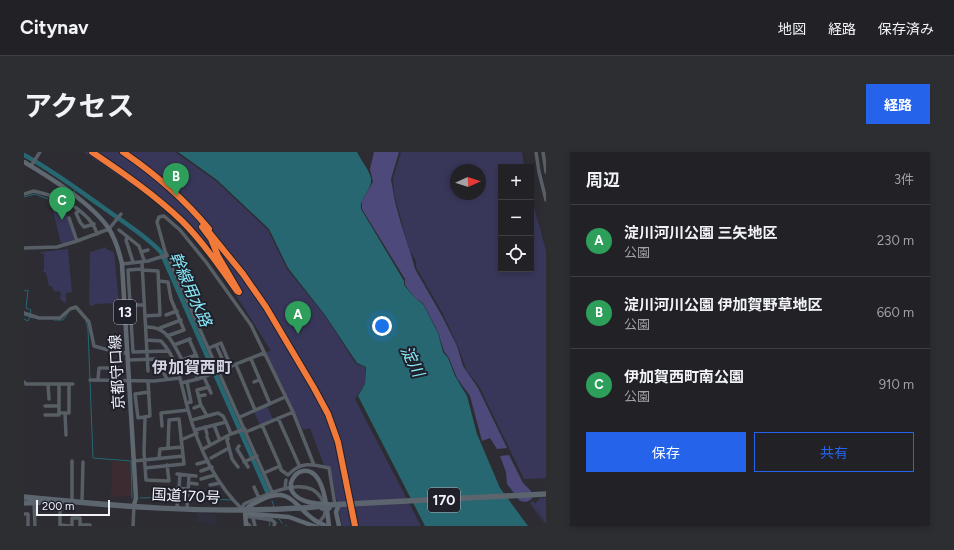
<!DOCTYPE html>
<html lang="ja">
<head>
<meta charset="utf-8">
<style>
	body { margin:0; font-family:Figtree,"Noto Sans JP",sans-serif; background:#2d2e32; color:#f1f3f6 }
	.controls { position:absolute; right:12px; top:12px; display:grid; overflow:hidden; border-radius:0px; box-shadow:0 2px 6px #0003 }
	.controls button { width:36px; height:36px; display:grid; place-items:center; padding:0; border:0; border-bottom:1px solid #3e3e43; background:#212126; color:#f1f3f6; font:20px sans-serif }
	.compass { position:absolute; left:426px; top:12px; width:36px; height:36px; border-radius:50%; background:#212126; box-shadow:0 2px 6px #0003; rotate:87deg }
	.scale { position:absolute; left:12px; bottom:10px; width:74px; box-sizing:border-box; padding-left:4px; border:2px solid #f2f2fa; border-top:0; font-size:11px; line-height:14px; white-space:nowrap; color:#f2f2fa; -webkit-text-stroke:3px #20202b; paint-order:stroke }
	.you { position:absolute; left:358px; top:174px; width:14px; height:14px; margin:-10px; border:3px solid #fff; border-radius:50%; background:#1a73e8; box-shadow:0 0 0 6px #1a73e833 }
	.badge { display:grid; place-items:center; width:26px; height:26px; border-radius:50%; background:#2563eb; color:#fff; font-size:13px; font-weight:700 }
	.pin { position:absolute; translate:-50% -33px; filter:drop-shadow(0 1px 2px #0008) }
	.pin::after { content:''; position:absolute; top:21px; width:14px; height:12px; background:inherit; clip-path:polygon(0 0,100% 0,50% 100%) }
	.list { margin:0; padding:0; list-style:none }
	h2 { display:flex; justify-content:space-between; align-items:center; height:52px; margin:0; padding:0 16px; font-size:17px }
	h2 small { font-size:13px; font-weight:400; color:#a2a3a7 }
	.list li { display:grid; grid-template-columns:26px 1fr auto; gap:12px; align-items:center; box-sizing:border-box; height:72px; padding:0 16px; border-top:1px solid #3e3e43 }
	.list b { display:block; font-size:15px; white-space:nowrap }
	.list p { margin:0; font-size:13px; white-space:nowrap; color:#a2a3a7 }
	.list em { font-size:13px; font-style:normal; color:#a2a3a7 }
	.actions { display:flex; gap:8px; padding:12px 16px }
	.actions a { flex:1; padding:9px 0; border:1px solid #2563eb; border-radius:0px; text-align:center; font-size:14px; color:#2563eb }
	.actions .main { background:#2563eb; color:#fff }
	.icon { flex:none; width:22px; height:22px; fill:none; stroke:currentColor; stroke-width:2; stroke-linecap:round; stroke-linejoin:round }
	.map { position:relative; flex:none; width:522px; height:374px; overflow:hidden; border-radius:0px }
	header { display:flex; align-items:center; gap:24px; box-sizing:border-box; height:56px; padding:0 20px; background:#212126; border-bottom:1px solid #3e3e43 }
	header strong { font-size:19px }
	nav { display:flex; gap:22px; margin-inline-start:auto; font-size:14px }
	.intro { display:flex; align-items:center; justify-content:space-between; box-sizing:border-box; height:96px; padding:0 24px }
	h1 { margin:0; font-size:28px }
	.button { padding:10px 18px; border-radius:0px; background:#2563eb; color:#fff; font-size:14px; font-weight:700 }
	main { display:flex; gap:24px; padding:0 24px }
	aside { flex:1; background:#212126; border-radius:0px; box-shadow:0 2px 6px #0003 }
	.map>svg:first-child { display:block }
</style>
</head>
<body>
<header>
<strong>Citynav</strong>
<nav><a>地図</a><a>経路</a><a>保存済み</a></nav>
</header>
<div class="intro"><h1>アクセス</h1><a class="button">経路</a></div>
<main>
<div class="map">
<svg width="522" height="374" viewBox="0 0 522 374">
	<rect width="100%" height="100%" fill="#2c2c32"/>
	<path fill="#2e2e3d" d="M173,361l20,1 -2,12 -19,-4z"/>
	<path fill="#3c2c32" d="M88,310h18l1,34 -20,1z"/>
	<path fill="#393759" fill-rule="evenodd" d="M60,0h91l41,29 52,49 19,39 38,47 31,48 9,3v17l-10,15 66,127h-79l-12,-58 -6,-3 -14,-37 -7,2 -33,-67 -4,-11 5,-1c-30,-49 -61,-98 -100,-139z
		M377,0h121l2,15h-23v102h30v-73l15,55v227l-22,1 -45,-93 -12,-15 -10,-27 -15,-32 -26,-45v-6l-7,-12 -15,-56 -1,-15zM432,18h24v24h-24z
		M27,50l22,2 -3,7 -5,-1 10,30 -14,4z
		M83,95l-1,2 8,3 5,51 -25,1v2l-5,-1 1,-53z
		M44,97l4,43 -6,1v11l-6,-5 1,-7 -7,-1 -2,-5h-3l-3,-13 -5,-2h3v-17l-4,-1 1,-1z
		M243,254l6,13 -13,6 -6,-13z
		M516,346h6v26l-12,-19 12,21 -16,-23 3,-2 2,3z"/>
	<path fill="#4d497b" d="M350,0h25l-8,27 1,6c4,29 16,57 23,84l27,47 15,30 6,20 15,22 29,60 -10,1 -7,-11 -8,3 -12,-45 -13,-18 -8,-20 -5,-7 -6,-19 -15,-29 -8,-5 -10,-13v-6l-43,-70v-8l11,-19 -3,-13z
		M485,303l14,28 8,8 1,8 -6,3 -6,-1 -13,-17 -1,-12 -6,-16z"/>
	<path fill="#266771" d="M154,0h179c4,8 12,18 14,26 2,12 -12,20 -10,31l43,72v4l11,13 8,6 15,29 5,19 5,6 7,18 12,20 10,38 23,54 28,38h-103l-67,-130 7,-12 1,-17 -9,-4 -32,-48 -37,-47 -19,-39 -52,-49z"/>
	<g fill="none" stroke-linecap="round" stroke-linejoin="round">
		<path stroke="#266771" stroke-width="1" d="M52,37l-2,3 4,4
			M0,45l11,-3 13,5
			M28,48l22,3
			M0,139l4,-1 -2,18 5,2 -1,4
			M0,163l9,3
			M0,167l4,2 2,-4
			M30,168h9l5,-7
			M62,169l2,8 5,129 38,3 1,37
			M116,346l32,-1 1,-5h2l12,5
			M166,346l42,2
			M248,349l2,6
			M255,367l3,4
			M262,373l1,1
			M245,374l1,-3 -1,-2"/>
		<path stroke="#266771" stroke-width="4.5" d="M0,3c28,15 54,35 80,53 19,14 41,27 57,44l106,239"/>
		<path stroke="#575e65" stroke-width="3.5" d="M512,0l3,20 7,28
			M519,0l3,20
			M7,14l9,-14
			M0,42l10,-3 34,9 7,-4
			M51,55c10,8 19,15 22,27
			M55,59l-3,2 4,9 4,5 10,-3
			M45,66l8,23
			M95,78l20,16 5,14 -2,3 6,108
			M103,86l-1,2 7,22
			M0,96l33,-1 20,-6 32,-12 12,-15
			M117,100l7,-2
			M98,112l26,-3 19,-6
			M118,117l-14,1 5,82 35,-1
			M119,118l15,1 2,44 -15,1
			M135,129l9,1 3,17 13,31 -17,6
			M106,153h14
			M0,161l15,5h21l10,-9 6,-2 13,15 5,24c11,3 22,7 34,7
			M142,163l11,-4
			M122,175c21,-1 27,16 36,33l14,-5
			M136,176l21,-8
			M165,187l8,18
			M122,188l15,1c17,18 20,43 26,65 10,38 28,78 57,105
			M150,193l16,-6
			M192,193l8,18 5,-3
			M185,196l12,-5 10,24
			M227,207l19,45
			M104,208l28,-1 11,20
			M212,213l19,45
			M180,225l7,16
			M74,227l1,-11h19v12
			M174,227l-5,-12 7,-4 6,13
			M66,228l64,1 26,-3
			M124,229l2,35 -12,2 -3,-24 14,-2
			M0,230l2,2h47
			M230,230l5,-2
			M157,231l17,-4 66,-26
			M24,232l1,15
			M175,244l6,-1
			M162,251l5,-1 -4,-20
			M21,254h14
			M177,254l-4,-16 12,-3
			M170,256l7,-3 6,11
			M35,261h10v-29
			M41,261l1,22
			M21,263h14v-31
			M216,265l45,-20
			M121,266l-1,34 2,28 23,1 -2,-16
			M254,266l21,47
			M168,268l26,-7 5,3 3,6
			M190,273l5,13
			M238,273l18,41
			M138,274l-1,-13 27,-3
			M181,275l2,7
			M171,278l31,-8 5,12 -4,2 1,3 -1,1 5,19 6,8
			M222,280l47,-20
			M207,282l14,-5
			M183,285l3,8
			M157,288l16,-7
			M215,294l-2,3 11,18
			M179,297l24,-13
			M135,306l1,-9 22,-2
			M187,306l18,-10
			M110,309l49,-5
			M220,310l13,-6
			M173,312l11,-3
			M121,316l39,-4 -5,-45 -10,1 -1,28
			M177,319l11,-4
			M240,321l16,-7 1,4 7,5c13,-14 24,-11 41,-7l6,37
			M153,322l19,2
			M177,327l14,-4
			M165,331l8,1
			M186,333l10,-2
			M230,335l5,11
			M152,336l12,1
			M155,336l1,-14
			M261,336l1,-8
			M164,340l10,1
			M248,340l-107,-241 -8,-29 2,-5 5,-1 16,14 26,32 45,63 42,87 21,53
			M48,350v-41
			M58,350l1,-40
			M10,351l1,23
			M153,356l1,-13
			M163,357l2,-33
			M218,357l2,-5c19,-8 63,-31 77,-6 3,4 5,13 3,18 -2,3 -5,6 -7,10
			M0,362h4v12
			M221,364l27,4 3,3 -1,3
			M229,366l2,8
			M222,370l4,4
			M36,373l10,1
			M56,373h10v1
			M36,374v-25
			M48,374v-8h8v8
			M109,374l1,-21"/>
		<path stroke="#5f6870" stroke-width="4.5" d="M0,10c25,15 69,42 85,67 7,11 10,22 13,35l14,234 -2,7
			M267,331c2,-6 5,-11 12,-12 22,-3 24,41 26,55
			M267,337c5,12 19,14 31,15
			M314,355l-2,5 3,14
			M221,359c4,-7 11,-8 18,-12 29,-13 32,9 53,22
			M221,359l6,3 38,3 25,9
			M221,359l1,15"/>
		<path stroke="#5c646e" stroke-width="5.5" d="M0,345c90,9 183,17 274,11
			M0,351l24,-1
			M304,353l218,-11
			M281,356l17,-2"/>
		<path stroke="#5f6870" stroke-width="4.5" d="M267,331v6
			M299,352h5
			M292,369l10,5"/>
		<path stroke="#5c646e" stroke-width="5.5" d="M274,356h7
			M298,356h7"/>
		<defs>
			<path id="cycleway" d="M68,0c31,21 63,43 90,69 21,21 38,46 55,70l2,1 -21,-36 -7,-17 -9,-12 2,-1 39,48 23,33 48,81 14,26 10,28 17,84
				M99,0c31,21 62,48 86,77"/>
		</defs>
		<use href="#cycleway" stroke="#20202b" stroke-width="8"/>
		<use href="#cycleway" stroke="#f17a3a" stroke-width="6"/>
	</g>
	<g text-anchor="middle" stroke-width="4" stroke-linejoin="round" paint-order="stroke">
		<g fill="#20202b" stroke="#b3b3bc" stroke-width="1">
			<rect x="90" y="148" width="22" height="24" rx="3"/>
			<rect x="404" y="336" width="32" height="24" rx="3"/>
		</g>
		<g font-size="14" font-weight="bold" fill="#f2f2fa">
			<text x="101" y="165">13</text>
			<text x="420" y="353">170</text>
		</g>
		<g font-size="15" fill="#f2f2fa" stroke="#20202b">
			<text transform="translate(93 220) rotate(-93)" y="5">京都守口線</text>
			<text transform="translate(162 344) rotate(3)" y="5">国道170号</text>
		</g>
		<g font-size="16" font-style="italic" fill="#86eaf8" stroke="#20202b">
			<text transform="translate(167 137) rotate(66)" y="6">幹線用水路</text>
			<text transform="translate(389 209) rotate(64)" y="6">淀川</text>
		</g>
		<g font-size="16" font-weight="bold" fill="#d3d3e2" stroke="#20202b">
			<text x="168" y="221">伊加賀西町</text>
		</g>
	</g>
</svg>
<div class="controls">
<button>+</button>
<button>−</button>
<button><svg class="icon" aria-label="locate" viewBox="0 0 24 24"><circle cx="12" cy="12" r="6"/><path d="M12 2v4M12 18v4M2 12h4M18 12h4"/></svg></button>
</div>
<svg class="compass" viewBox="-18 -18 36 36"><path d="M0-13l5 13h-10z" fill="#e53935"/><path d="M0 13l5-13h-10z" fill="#a2a3a7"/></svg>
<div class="scale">200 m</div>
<div class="you"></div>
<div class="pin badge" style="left:274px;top:182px;background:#2e9e5b">A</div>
<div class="pin badge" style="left:152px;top:44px;background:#2e9e5b">B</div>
<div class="pin badge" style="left:38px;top:68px;background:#2e9e5b">C</div>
</div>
<aside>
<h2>周辺<small>3件</small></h2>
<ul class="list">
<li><span class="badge" style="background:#2e9e5b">A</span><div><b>淀川河川公園 三矢地区</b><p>公園</p></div><em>230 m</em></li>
<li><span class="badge" style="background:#2e9e5b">B</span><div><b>淀川河川公園 伊加賀野草地区</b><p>公園</p></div><em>660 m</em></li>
<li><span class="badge" style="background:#2e9e5b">C</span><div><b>伊加賀西町南公園</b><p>公園</p></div><em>910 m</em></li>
</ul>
<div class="actions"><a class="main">保存</a><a>共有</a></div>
</aside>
</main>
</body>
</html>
